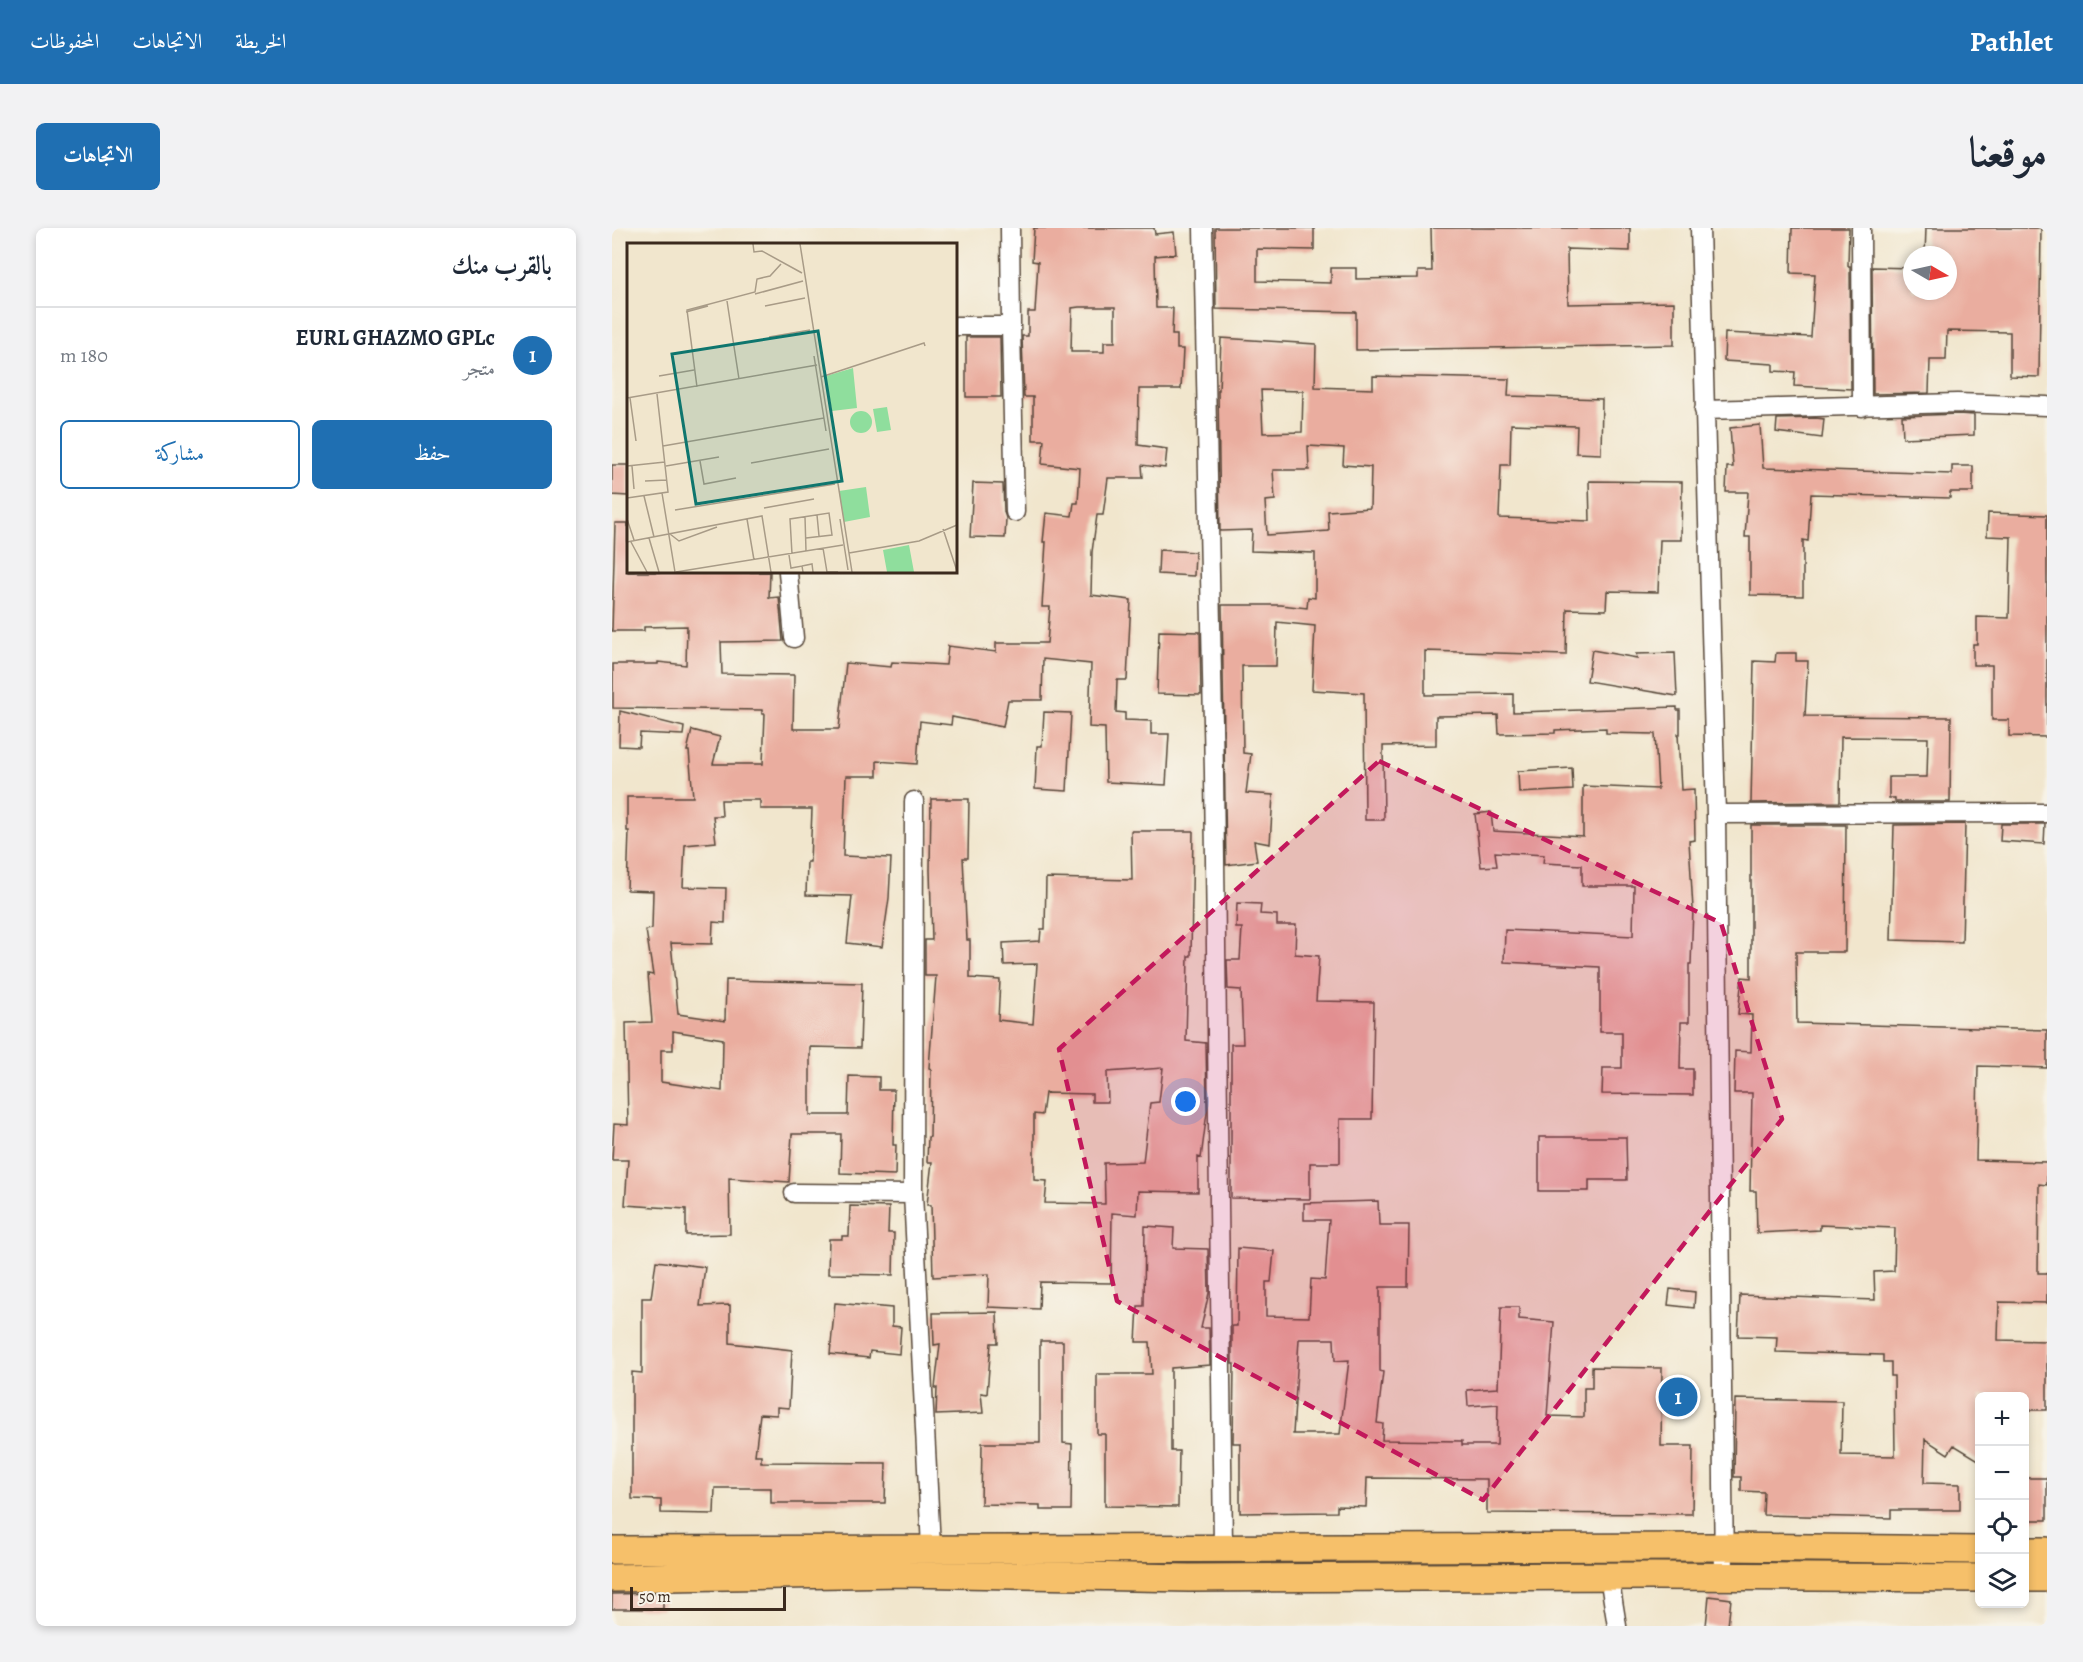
<!DOCTYPE html>
<html lang="ar">
<head>
<meta charset="utf-8">
<style>
	body { margin:0; font-family:Alegreya,Amiri,serif; background:#f2f2f3; color:#1f2937; direction:rtl }
	.controls { position:absolute; right:18px; bottom:18px; display:grid; overflow:hidden; border-radius:9px; box-shadow:0 3px 9px #0003 }
	.controls button { width:54px; height:54px; display:grid; place-items:center; padding:0; border:0; border-bottom:2px solid #e0e1e3; background:#fff; color:#1f2937; font:30px sans-serif }
	.compass { position:absolute; left:1291px; top:18px; width:54px; height:54px; border-radius:50%; background:#fff; box-shadow:0 3px 9px #0003; rotate:99deg }
	.scale { position:absolute; left:18px; bottom:15px; width:156px; box-sizing:border-box; padding-left:6px; border:3px solid #3b2a1e; border-top:0; font-size:16px; line-height:21px; white-space:nowrap; color:#3b2a1e; -webkit-text-stroke:4px #f7f3e8; paint-order:stroke }
	.you { position:absolute; left:574px; top:874px; width:21px; height:21px; margin:-15px; border:4px solid #fff; border-radius:50%; background:#1a73e8; box-shadow:0 0 0 9px #1a73e833 }
	.badge { display:grid; place-items:center; width:39px; height:39px; border-radius:50%; background:#1f6fb2; color:#fff; font-size:20px; font-weight:700 }
	.pin { position:absolute; translate:-50% -50%; border:3px solid #fff; box-shadow:0 2px 6px #0006 }
	.list { margin:0; padding:0; list-style:none }
	h2 { display:flex; justify-content:space-between; align-items:center; height:78px; margin:0; padding:0 24px; font-size:26px }
	h2 small { font-size:20px; font-weight:400; color:#747a83 }
	.list li { display:grid; grid-template-columns:39px 1fr auto; gap:18px; align-items:center; box-sizing:border-box; height:96px; padding:0 24px; border-top:2px solid #e0e1e3 }
	.list b { display:block; font-size:22px; white-space:nowrap }
	.list p { margin:0; font-size:20px; white-space:nowrap; color:#747a83 }
	.list em { font-size:20px; font-style:normal; color:#747a83 }
	.actions { display:flex; gap:12px; padding:18px 24px }
	.actions a { flex:1; padding:14px 0; border:2px solid #1f6fb2; border-radius:9px; text-align:center; font-size:21px; color:#1f6fb2 }
	.actions .main { background:#1f6fb2; color:#fff }
	.icon { flex:none; width:33px; height:33px; fill:none; stroke:currentColor; stroke-width:2; stroke-linecap:round; stroke-linejoin:round }
	.map { position:relative; flex:none; width:1435px; height:1398px; overflow:hidden; direction:ltr; border-radius:9px }
	header { display:flex; align-items:center; gap:36px; box-sizing:border-box; height:84px; padding:0 30px; background:#1f6fb2; color:#fff }
	header strong { font-size:28px }
	nav { display:flex; gap:33px; margin-inline-start:auto; font-size:21px }
	.intro { display:flex; align-items:center; justify-content:space-between; box-sizing:border-box; height:144px; padding:0 36px }
	h1 { margin:0; font-size:42px }
	.button { padding:15px 27px; border-radius:9px; background:#1f6fb2; color:#fff; font-size:21px; font-weight:700 }
	main { display:flex; gap:36px; padding:0 36px }
	aside { flex:1; background:#fff; border-radius:9px; box-shadow:0 3px 9px #0003 }
	.map>svg:first-child { display:block }
</style>
</head>
<body>
<header>
<strong>Pathlet</strong>
<nav><a>الخريطة</a><a>الاتجاهات</a><a>المحفوظات</a></nav>
</header>
<div class="intro"><h1>موقعنا</h1><a class="button">الاتجاهات</a></div>
<main>
<div class="map">
<svg width="1435" height="1398" viewBox="0 0 1435 1398">
	<rect width="100%" height="100%" fill="#f7f3e8"/>
	<filter id="ink" filterUnits="userSpaceOnUse"><feTurbulence type="fractalNoise" baseFrequency=".0167" numOctaves="2"/><feDisplacementMap in="SourceGraphic" scale="12" xChannelSelector="R" yChannelSelector="G"/><feConvolveMatrix kernelMatrix="1 2 1 2 8 2 1 2 1" color-interpolation-filters="sRGB"/></filter>
	<filter id="wash" filterUnits="userSpaceOnUse"><feTurbulence type="fractalNoise" baseFrequency=".008" numOctaves="4" result="noise"/><feDisplacementMap in="SourceGraphic" scale="24" xChannelSelector="R" yChannelSelector="G"/><feGaussianBlur stdDeviation="1.35" result="paint"/><feColorMatrix in="noise" values="0 0 0 0 0 0 0 0 0 0 0 0 0 0 0 0 0 1.4 0 .05"/><feComposite in="paint" operator="in"/></filter>
	<g filter="url(#wash)">
		<rect width="100%" height="100%" fill="#f1e6cd"/>
		<g id="blocks">
			<path fill="#eaad9f" fill-rule="evenodd" d="M422,0h120l1,6 19,-2 2,22 -21,2 1,52h17l-1,27h5v14h6l-2,40h-42l-1,56 29,4 -2,19 -23,-3 1,13h-35l-5,37h-6l-5,37 -1,43 40,5 -4,80h-10l-1,32 9,1v7l26,1v13h18l-3,51 -60,-3 -1,-54 -16,-1 2,-63 -48,-5 -1,41h-34l-5,27 -51,-10 -1,8 -31,-4 -3,43 -40,-3v15h-31l-3,80 48,2 -2,40 -7,49 -35,-4 5,-47 -46,-1 1,-33h3l2,-53h-52v-9h-39l1,16h-9l3,26 -31,3 -2,42 43,1 -1,35 -12,-1 -1,22 -41,-1 7,71 47,7 1,-41 136,3 -2,65 -50,-1v68h38l1,-39 30,1v13h15l-1,55h3l-1,30 -55,-2 1,-39h-49l-3,48 -60,-4 1,56 -44,1v-26l-61,-4 3,-45h-16l2,-36 14,1 -2,-102 26,-1 -4,-48 5,1 -7,-45 6,-1 1,-38 -26,-1 2,-59h-2v-34h66l-4,-46h-2l5,-21 28,7 -7,27h50l2,-50h-3v-4l-149,-2v-44h45v-2l28,3 1,-39 -43,1v4h-32l3,-108h13v49h142l-1,26 10,-1 4,44 -62,1 1,32 72,1 -1,54h46l7,-66 45,4 1,-5 54,3 2,-19 48,6v-9h51l3,-36h-8l4,-65h-3l3,-29 26,3 2,-13h4l2,-35 -38,-4 2,-24h-11v-43h-9l-2,-61h6v-24h7l3,-50 -6,-1zM467,79h36v35h-11v10h-33l1,-44zM61,803l50,8 -1,52 -61,-9v-32h12z
				M603,0h99v22l-57,-1v32l74,2v-15h25v11l62,-1v-7h14l-1,-43h199v23l-63,-2 1,55 106,-2v43l-318,5v-38l-140,-3z
				M1180,0h57l-1,38h2l1,123 -57,-3 1,-14 -22,-1v-7l-49,-3 1,-28 86,4 4,-63 -24,-1z
				M1314,0h115l-2,149 -29,-1v-44l-63,-1 -1,29h-16l-1,33 -56,1 -1,-127 40,1v23h36v-36h-23z
				M354,109h34l1,60h-35z
				M609,110l95,6 -1,43 58,2v-13l136,3 -1,17 94,3 -1,55 -25,-1 1,-27 -66,-2 -1,41h-9l-2,53 91,3 -1,-40 93,1 -1,58h-21l-2,52 -51,-1 -1,19 -39,-1 -1,46 -141,-4v44l88,-1v18l164,-5v3h3v24h-2l3,56 13,-1 1,51 -6,1 4,68 -2,55h-2v58h-8l-1,47h13v26l-91,-1 1,-26h19v-36h-22v-65l-96,-5 1,-32 128,6 1,-50h-52v-21l-39,-2 1,-8 -49,-3 2,14 -16,1 -6,-53 16,-2 2,19 90,5v-50l75,3 -3,-55 -49,-1v-5l-51,2v3l-56,1 -1,-19 -62,1v29l-53,1 1,74h-19l-1,-127 -52,-3 3,-64 -38,-4 -1,44h-34l1,87 8,1 -5,39 27,2 -3,49 -16,-3 3,20 -31,4 -4,-260h59l26,3 1,-11 7,1v-45l-64,-2 1,-21 -32,1 -2,-141h1zM649,162l42,1 -1,41 -39,1zM696,218l36,2 -1,17 28,2 -1,41 -42,3 1,20 -62,4 -2,-34 10,-1 -2,-30h36z
				M1346,186l16,1v20l-71,3 -1,-22z
				M1204,190l8,1 -2,19 -46,-6 1,-13z
				M1148,197l3,43 189,6v-8h21v26h-23v6l-139,-4 -3,47 -5,-1v56l-53,-1v-58h-5l3,-45h-22l1,-25h6l-3,-39z
				M0,237h16v31l-16,-1z
				M361,255l30,1 1,28 2,6 -1,20 -35,-1z
				M1376,285l59,2v222l-38,-1v-16h-17v-55h-19v-21h4v-27l32,1 2,-81 -24,-1z
				M547,322l36,2 -1,24 -36,-2z
				M547,403l41,1 1,63 -44,-1z
				M980,422l45,8 -1,-4 39,-1 2,43 -90,-15z
				M1164,425h20v8h12l-3,55 146,1 -1,85h-55v-4h-6v-21h38l1,-39 -87,-1 -1,65 -89,1 3,-142 21,1z
				M8,483l64,16 -1,8 -43,-2 -1,14 -20,-1z
				M432,484l27,1 -4,78 -32,-2 2,-43h5z
				M960,540l1,22 -54,3 -1,-22z
				M319,571h38l-1,59h-5l4,82h3v38l30,2 -2,40 35,4 4,-60 -33,1 -1,-22 37,-2 1,-12h4l1,-51 86,2 -1,-49h62l-2,125h-3l-2,85 20,2 1,69 -6,46 -3,-1v35l-60,-1 -1,24 -25,-2 -1,70 -71,-1 -1,27 -51,-2 1,-33 -56,3 -2,-72h-4l5,-43h-5l1,-25h2l1,-68 -2,-1 7,-92h-11v-36h7l-2,-70zM551,840l-4,34 -9,1 -7,59 -39,1 1,41 -60,-1 2,-22 -13,-1v-66l8,1 3,-22 47,1v8h16l-1,-30z
				M1353,596l-3,118 -71,-2 3,-115z
				M1389,596h44l-1,20 -44,-3z
				M1139,597h95l-1,127h-49l1,71 250,7v38l-69,-2 -2,94 71,2v23l-8,-1 -1,89h9v30l-48,-1 -1,38 49,1v69h-22v-14h-45v65l-26,-16 -6,9 -23,-15 -1,44 36,1v26h-69v8l-128,-3 1,-23 -23,-1v-14h-7l1,-78 107,2 -1,54 54,1 -1,-80h-3v-14h-8v-7l-107,-3 1,-15 -39,-1 2,-41 135,5 -1,-28 20,-1 1,-43 -75,-3v5l-63,3 -1,-42h-6l2,-98h-18l1,-42 16,1 1,-37 -14,-1 4,-37 9,1z
				M625,675l24,1 -1,10 17,1v10h19l-1,29 24,2 -3,45 58,1 -2,117h-32v44h-30v36l-79,-1v-154h12l-2,-54 -13,-1 -1,-29h13l2,-32h-6z
				M927,909h87l1,43h-38v11h-50z
				M766,973l1,24h30l-1,62h-28v84l3,1 -6,51 6,1 -1,16 80,1v4h35l1,-41 -30,2 -1,-16 31,-2 3,-81h18v12l35,3 -7,94 37,1v-29h8v-21l70,1 -1,78h32l-1,68 -205,-1v-34l-120,-1 -1,29 -29,-1v6l-97,1v-70h-7l1,-79h-2v-38h5l1,-78 36,3 -3,31h-5v34l43,1 2,-38 14,1 4,-60h-25v-17zM687,1111h35l1,22 14,-1 -9,74h-47z
				M238,978l39,1 -1,26h6l-1,42 -65,-1 1,-35h13v-3h7z
				M533,998l29,2 -1,20 35,1 1,44 -8,35h8l1,37 -39,3v83h8l-1,56 -73,-1v-72h-8v-60h55l-2,-32h-14l2,-36h6z
				M44,1033l49,6 -5,39 30,-1v38l62,7 -3,58 -12,-1v8l-17,-1 -5,41h6v7l125,1 -1,40h-114v-15h-56l-1,26 -53,-1v-13l-29,-1v-127l10,1v-75h9z
				M1058,1061l25,3 -1,16 -26,-3z
				M223,1075l57,5v18l9,1 -2,27 -29,-3 -1,7 -39,-4z
				M385,1084l1,31h-7l-4,51 -6,-1 2,20 -47,2 1,-27h-2l5,-44 -6,1 -1,-32z
				M428,1113h23v102l9,1 -1,66h-31v-5l-59,-1 1,-61h58z
				M1413,1250h22v42h-22z
				M51,1365v16h-51v-15z
				M1097,1368l22,3 -3,27h-22z"/>
		</g>
	</g>
	<g filter="url(#ink)">
		<use href="#blocks" fill-opacity="0" stroke="#564638" stroke-width="1.5"/>
		<g fill="none" stroke-linecap="round" stroke-linejoin="round">
			<defs>
				<path id="street" d="M398,0l1,98 4,186
					M591,0l11,545 9,774
					M1088,0l16,586 8,763
					M1249,0l1,179
					M344,98h55
					M1092,182l253,-7 90,3
					M176,344l6,66
					M302,573l-1,393 18,353
					M1104,586l331,-1
					M182,965l119,1
					M997,1348l8,50"/>
				<path id="primary" d="M0,1322l1112,-3 256,3
					M1412,1323h23
					M0,1350l290,-5 287,5 465,-2 326,2
					M1412,1350h23"/>
			</defs>
			<use href="#street" stroke="#564638" stroke-width="21"/>
			<use href="#primary" stroke="#564638" stroke-width="30"/>
			<use href="#street" stroke="#fff" stroke-width="18"/>
			<use href="#primary" stroke="#f6c06b" stroke-width="27"/>
		</g>
	</g>
	<path fill="#c2185b" fill-opacity="0.2" stroke="#c2185b" stroke-width="4.5" stroke-dasharray="12 8" stroke-linejoin="round" d="M767,533l342,162 61,196 -299,381 -366,-199 -58,-252z"/>
	<g transform="translate(15 15)">
		<rect width="330" height="330" fill="#f1e6cd"/>
		<path d="M226,125l4,40 -25,3 -6,-35zM260,164l4,23 -14,2 -4,-23zM223 179a11 11 0 1 1 22 0a11 11 0 1 1-22 0ZM239,244l4,30 -26,5 -5,-31zM282,302l5,27h-27l-4,-22z" fill="#8fde9d"/>
		<path fill="none" stroke="#a89b87" stroke-width="1.5" d="M126,1l1,8 8,-1 40,22M173,1l52,328M128,51l48,-13M100,58l12,78M138,63l40,-8M59,69l22,-6M142,94l41,-7M187,113l12,75M32,133l35,-6M194,134l103,-34 1,3M70,144l-10,-77 68,-18 2,-13 13,-3 11,-12M0,155l190,-33M3,155l6,43M36,203l161,-28M73,218l4,23 32,-6M124,220l78,-14M0,223l38,-4M5,223l2,23M39,223l53,-9M18,238l22,-1M35,250l13,79M17,253l10,41M0,255l41,-6 -11,-98M137,265l50,-9M48,267l160,-26M190,272l2,21M178,274l1,34M0,276l7,21M120,276l7,41M213,276l8,51M316,286l14,42M43,291l9,7 38,-14M22,295l10,34M0,299l135,-26 9,56M4,299l16,30M196,305l4,24h11M222,310l70,-12 38,-16M165,311l-2,-35 39,-6 3,22 -26,3M162,312l2,13 11,-2 1,6M175,323l10,-2 1,8M49,329l167,-27"/>
		<path fill="#0f766e" fill-opacity="0.15" stroke="#0f766e" stroke-width="3" d="M191,88l24,150 -146,23 -24,-150z"/>
		<rect width="330" height="330" fill="none" stroke="#3b2a1e" stroke-width="3"/>
	</g>
</svg>
<div class="controls">
<button>+</button>
<button>−</button>
<button><svg class="icon" aria-label="locate" viewBox="0 0 24 24"><circle cx="12" cy="12" r="6"/><path d="M12 2v4M12 18v4M2 12h4M18 12h4"/></svg></button>
<button><svg class="icon" aria-label="layers" viewBox="0 0 24 24"><path d="M12 4l9 5-9 5-9-5zM3 14l9 5 9-5"/></svg></button>
</div>
<svg class="compass" viewBox="-18 -18 36 36"><path d="M0-13l5 13h-10z" fill="#e53935"/><path d="M0 13l5-13h-10z" fill="#747a83"/></svg>
<div class="scale">50 m</div>
<div class="you"></div>
<div class="pin badge" style="left:1066px;top:1169px">1</div>
</div>
<aside>
<h2>بالقرب منك<small></small></h2>
<ul class="list">
<li><span class="badge">1</span><div><b>EURL GHAZMO GPLc</b><p>متجر</p></div><em>180 m</em></li>
</ul>
<div class="actions"><a class="main">حفظ</a><a>مشاركة</a></div>
</aside>
</main>
</body>
</html>
